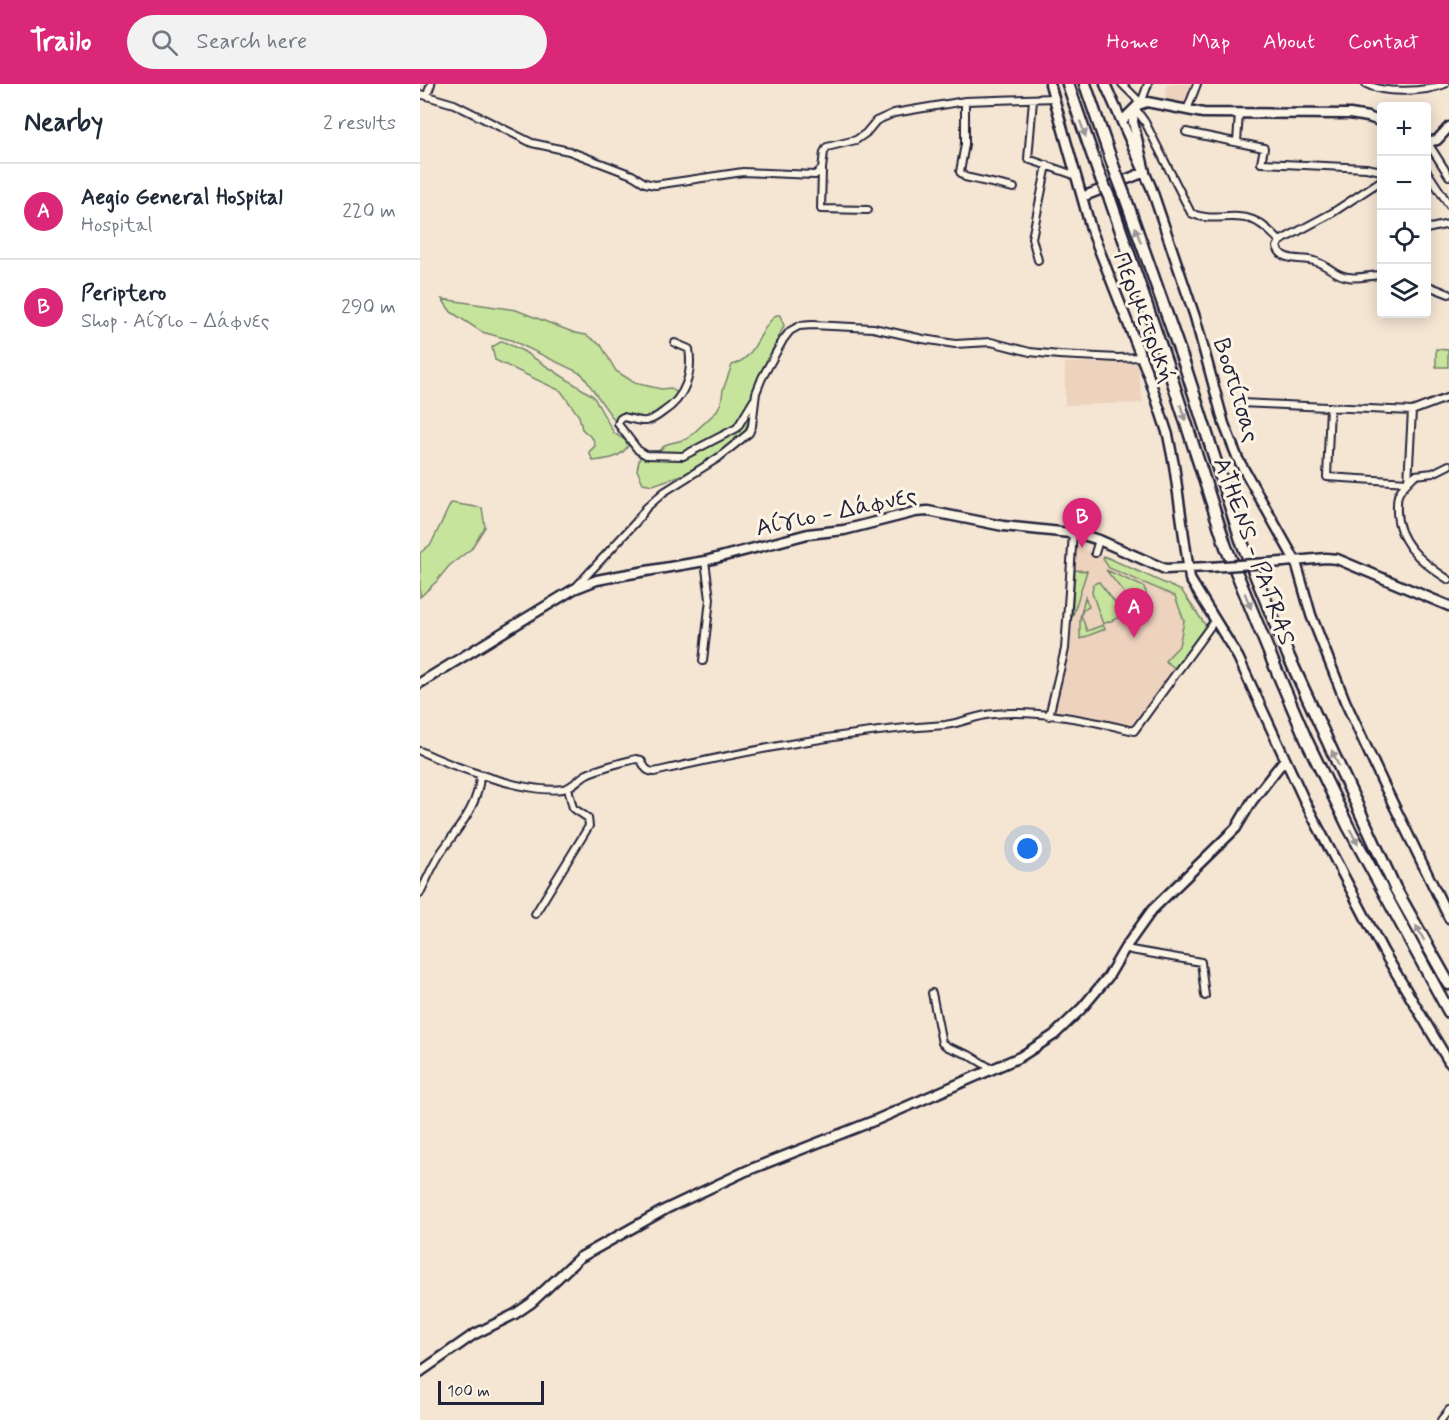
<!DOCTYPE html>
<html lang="en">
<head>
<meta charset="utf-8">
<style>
	body { margin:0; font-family:Mynerve,sans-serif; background:#f2f2f3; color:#1f2937 }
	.controls { position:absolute; right:18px; top:18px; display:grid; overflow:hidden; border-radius:6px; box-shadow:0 3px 15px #0003 }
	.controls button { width:54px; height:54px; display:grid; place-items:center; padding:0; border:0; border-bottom:2px solid #e0e1e3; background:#fff; color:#1f2937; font:30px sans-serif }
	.scale { position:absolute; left:18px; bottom:15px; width:106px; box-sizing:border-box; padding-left:6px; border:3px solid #22223b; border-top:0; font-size:16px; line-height:21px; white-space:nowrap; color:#22223b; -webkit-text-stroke:4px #fcf5e5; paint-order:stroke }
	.you { position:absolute; left:608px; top:765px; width:21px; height:21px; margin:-15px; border:4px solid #fff; border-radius:50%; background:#1a73e8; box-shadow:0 0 0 9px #1a73e833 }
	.badge { display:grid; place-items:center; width:39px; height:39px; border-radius:50%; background:#db2777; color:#fff; font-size:20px; font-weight:700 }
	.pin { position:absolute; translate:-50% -50px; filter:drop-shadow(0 2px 3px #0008) }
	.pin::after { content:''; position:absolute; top:32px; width:21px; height:18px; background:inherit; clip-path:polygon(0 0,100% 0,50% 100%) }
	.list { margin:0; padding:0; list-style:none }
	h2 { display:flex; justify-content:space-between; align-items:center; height:78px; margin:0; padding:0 24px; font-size:26px }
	h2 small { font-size:20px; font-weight:400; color:#747a83 }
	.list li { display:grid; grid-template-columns:39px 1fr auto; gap:18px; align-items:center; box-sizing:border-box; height:96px; padding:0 24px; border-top:2px solid #e0e1e3 }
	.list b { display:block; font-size:22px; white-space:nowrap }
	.list p { margin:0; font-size:20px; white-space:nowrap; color:#747a83 }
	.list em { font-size:20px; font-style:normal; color:#747a83 }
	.icon { flex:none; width:33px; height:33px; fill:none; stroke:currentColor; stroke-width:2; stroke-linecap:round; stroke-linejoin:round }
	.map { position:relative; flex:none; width:1029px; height:1336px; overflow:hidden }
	header { display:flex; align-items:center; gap:36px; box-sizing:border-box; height:84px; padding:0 30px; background:#db2777; color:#fff }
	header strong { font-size:28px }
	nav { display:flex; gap:33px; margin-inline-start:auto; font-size:21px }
	.search { width:420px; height:54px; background:#f2f2f3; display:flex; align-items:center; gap:15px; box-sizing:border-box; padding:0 21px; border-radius:33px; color:#747a83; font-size:22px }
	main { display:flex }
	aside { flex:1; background:#fff }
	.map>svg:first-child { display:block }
</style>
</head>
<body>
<header>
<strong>Trailo</strong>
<div class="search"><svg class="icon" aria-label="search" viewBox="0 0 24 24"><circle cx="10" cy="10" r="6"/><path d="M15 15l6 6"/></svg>Search here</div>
<nav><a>Home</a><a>Map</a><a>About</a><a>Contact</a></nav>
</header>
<main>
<aside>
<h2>Nearby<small>2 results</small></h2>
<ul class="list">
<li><span class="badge">A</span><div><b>Aegio General Hospital</b><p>Hospital</p></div><em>220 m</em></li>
<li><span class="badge">B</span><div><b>Periptero</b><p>Shop · Αίγιο - Δάφνες</p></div><em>290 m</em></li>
</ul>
</aside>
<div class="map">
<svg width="1029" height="1336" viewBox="0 0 1029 1336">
	<rect width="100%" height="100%" fill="#f5e5d3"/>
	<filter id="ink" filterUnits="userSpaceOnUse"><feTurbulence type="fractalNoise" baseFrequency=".0167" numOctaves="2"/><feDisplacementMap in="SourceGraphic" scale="12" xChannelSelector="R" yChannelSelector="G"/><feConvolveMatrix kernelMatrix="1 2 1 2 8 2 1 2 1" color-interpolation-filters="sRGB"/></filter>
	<g filter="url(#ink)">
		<path fill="#edd2be" d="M747,0h26l-9,20 -19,-4z
			M645,279h72l6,40 -78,2z
			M657,463l40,14 65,30 24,35 -68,92h-3l-4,9 -34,-8 -43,-5 16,-63z"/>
		<path fill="#c7e49c" stroke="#74836c" stroke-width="1.5" d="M22,215l74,11 59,23 11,2 15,10 15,26 19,12 26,6 10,-1 6,5v4c-9,7 -19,20 -32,21 -16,1 -14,-10 -31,2l-32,-46 -71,-34 -29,-8 -31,-20z
			M356,231h4l4,11 -30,62 -3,25 -6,18 -15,14 -43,28 -34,12 -10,-2 -6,-13 3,-14 16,-3 11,-9 20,-5 29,-27 5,-9 2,-13 9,-25c26,-8 25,-34 44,-50z
			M82,257l21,10 70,45 21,37 11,7 3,6c-9,13 -20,13 -35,15l-4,-9 6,-6 -2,-7 -11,-10 -3,-13 -18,-25 -66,-31 -3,-13z
			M1016,265l12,1v17h-12z
			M31,419l31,5 3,19 -14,22 -22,17 -13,16 -16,15v-44l11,-9z
			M684,472l78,35 24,35 -31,42 -10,-7 14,-15 5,-25 -9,-25 -66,-28 -6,-9z
			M655,486l12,1 -15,47z
			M686,486l38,17 6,16 -12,4 -4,-9 -9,-4z
			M679,498l21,27 3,7 -20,8 -11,-31 1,-9z
			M665,513l4,10 -6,3 -2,5 6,16 16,-6 2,4 -25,10v-21z"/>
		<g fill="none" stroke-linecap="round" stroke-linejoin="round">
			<defs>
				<path id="street" d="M702,0l19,19
					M946,0c18,10 60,8 79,0
					M0,10l34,10 78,39 37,8 63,24 13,8 10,2 88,-13 72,3 7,-6 2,-17 3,-5 29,-7 10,-7 10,-12 18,-8 71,-12 90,-3
					M7,11l4,-11
					M613,16l-5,59 46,16
					M545,17v43l-5,28 5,5 49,11
					M721,19l7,-19
					M715,24l10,14 46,91c20,10 42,-1 62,7 11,4 19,14 27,21
					M767,26l10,-26
					M766,48l78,16 -3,15 105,5 16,3
					M817,58l2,-29
					M1006,60l2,-1 21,33
					M402,86l-1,39 47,1
					M1006,86l23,35
					M1006,145l23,-5
					M860,157l-3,6c6,16 24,10 37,14 13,3 21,15 34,16 11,2 23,-2 34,-2
					M860,157l52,-28 50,-33
					M618,176l-6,-22 15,-73
					M1006,201l23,9
					M255,259l14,6c4,25 -4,49 -26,63 -5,4 -10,8 -17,9 -7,1 -16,-3 -23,-4l-3,2 -2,5 20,26 8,5 37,1 54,-28 17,-28
					M820,319l172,8 -4,71
					M910,323l-3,70 81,5
					M992,327l37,-14
					M1029,381l-16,8 -18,2c-5,5 -12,11 -16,18 -2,4 -2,9 -2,13 -2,35 25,57 52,74
					M675,469l4,-13
					M155,504l61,-66 10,-14 18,-16 54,-34 31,-25 3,-7 4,-33 6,-15 21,-38 7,-9 9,-5 13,-1 61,3 50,11 32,5 36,-2 39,10 29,3 59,3 22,-1
					M283,577l7,-62 -5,-38
					M629,632l16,-67 8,-116
					M0,667c34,16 107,43 143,38 9,-1 16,-11 24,-15 15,-7 33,-11 49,-15l5,1c4,7 4,11 13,12 96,-22 193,-41 291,-47 17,-2 32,-10 49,-11 46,-4 95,6 140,17l81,-111
					M0,809c7,-14 13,-29 22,-42 17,-24 37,-46 38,-76
					M115,830l54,-88 -1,-8 -15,-10 -5,-20
					M705,864l6,2 70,12 4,34
					M512,909l10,50 6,4 21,8 23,14
					M1021,1336l8,-10"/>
				<path id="secondary" d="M630,0l41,145 58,148 19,58 6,30 16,114 48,78 68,147 77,147 66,111
					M685,0l46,103 44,130 29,107 14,35 58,103 15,53 34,86 37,80 67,137
					M702,37l16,-16 9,-3 56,11 147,1 18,3 14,5
					M1006,58l11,-2 12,-13
					M662,113l63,-25 -12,-50 1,-11
					M863,478l43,-4 11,1 112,47
					M0,599l154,-94 23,-9 26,-5 82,-14 103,-27 36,-4 71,-18 13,-1 75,15 77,8 19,6 66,29 45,-2
					M0,1288l53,-37 42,-21 16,-11 48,-45 87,-49 80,-38 130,-51 144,-63 34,-22 28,-27 26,-31 17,-29 27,-38 84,-82 16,-27 33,-42"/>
				<path id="highway" d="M648,0l31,90
					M665,0l29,84
					M704,110l61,172 56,174 47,115 107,233 54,96
					M690,115l60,174 56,174 47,115 33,77 42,87 101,186"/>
			</defs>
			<use href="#street" stroke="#22223b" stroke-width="10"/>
			<use href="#secondary" stroke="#22223b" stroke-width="13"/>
			<use href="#highway" stroke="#22223b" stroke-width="15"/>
			<use href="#street" stroke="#fcf5e5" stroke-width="6"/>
			<use href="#secondary" stroke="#fcf5e5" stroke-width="8"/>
			<use href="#highway" stroke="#fcf5e5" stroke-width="10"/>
			<defs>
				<path id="secondary-bridge" d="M790,483l73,-5"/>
				<path id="highway-bridge" d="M694,84l10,26
					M679,90l11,25"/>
			</defs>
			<use href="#secondary-bridge" stroke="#22223b" stroke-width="13" stroke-linecap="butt"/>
			<use href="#highway-bridge" stroke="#22223b" stroke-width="15" stroke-linecap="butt"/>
			<use href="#secondary-bridge" stroke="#fcf5e5" stroke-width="8"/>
			<use href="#highway-bridge" stroke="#fcf5e5" stroke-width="10"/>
		</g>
		<defs><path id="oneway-solid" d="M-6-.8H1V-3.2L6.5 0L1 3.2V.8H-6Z" transform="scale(1.5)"/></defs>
		<g fill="#9a9698">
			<use href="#oneway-solid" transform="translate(663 45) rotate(70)"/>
			<use href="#oneway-solid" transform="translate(718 151) rotate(-110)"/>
			<use href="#oneway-solid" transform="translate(763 329) rotate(72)"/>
			<use href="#oneway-solid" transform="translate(828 517) rotate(68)"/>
			<use href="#oneway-solid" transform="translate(915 674) rotate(-114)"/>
			<use href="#oneway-solid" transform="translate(934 753) rotate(63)"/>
			<use href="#oneway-solid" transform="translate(1000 849) rotate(-119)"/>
		</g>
	</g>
	<g text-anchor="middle" stroke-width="6" stroke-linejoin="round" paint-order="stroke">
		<g font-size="24" fill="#22223b" stroke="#fcf5e5">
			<text transform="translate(725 233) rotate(69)" y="8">Περιμετρική</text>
			<text transform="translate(817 306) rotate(73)" y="8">Βοστίτσας</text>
			<text transform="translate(416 427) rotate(-12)" y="8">Αίγιο - Δάφνες</text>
			<text transform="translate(835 467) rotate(70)" y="8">ATHENS - PATRAS</text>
		</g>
	</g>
</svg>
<div class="controls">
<button>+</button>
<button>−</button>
<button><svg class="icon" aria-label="locate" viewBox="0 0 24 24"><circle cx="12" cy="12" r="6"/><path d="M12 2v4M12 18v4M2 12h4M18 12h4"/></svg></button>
<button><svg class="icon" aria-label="layers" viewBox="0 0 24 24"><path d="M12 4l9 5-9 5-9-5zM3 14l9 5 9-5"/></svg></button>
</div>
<div class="scale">100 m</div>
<div class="you"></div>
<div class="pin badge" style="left:714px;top:554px">A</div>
<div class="pin badge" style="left:662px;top:464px">B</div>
</div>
</main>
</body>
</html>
